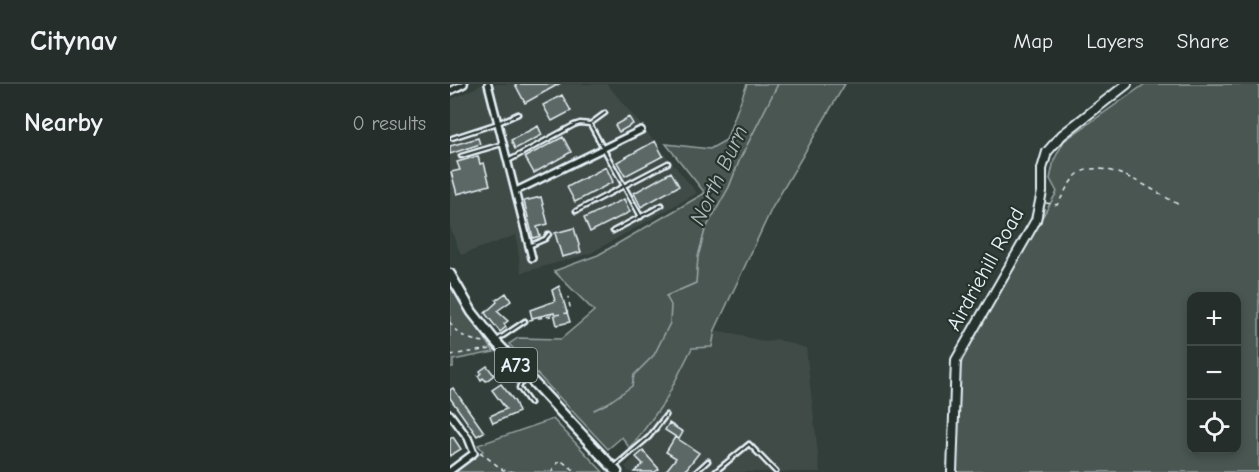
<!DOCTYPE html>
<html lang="en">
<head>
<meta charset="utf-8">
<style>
	body { margin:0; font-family:"Comic Neue",sans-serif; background:#2e3633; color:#f1f3f6 }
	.controls { position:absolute; right:18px; bottom:18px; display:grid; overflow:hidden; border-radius:12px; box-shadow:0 3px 9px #0003 }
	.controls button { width:54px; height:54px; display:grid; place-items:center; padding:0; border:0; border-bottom:2px solid #424a47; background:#262e2b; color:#f1f3f6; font:30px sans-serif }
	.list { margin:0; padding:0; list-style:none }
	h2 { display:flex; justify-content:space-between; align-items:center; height:78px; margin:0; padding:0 24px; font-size:26px }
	h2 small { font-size:20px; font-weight:400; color:#a4a8a9 }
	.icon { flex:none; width:33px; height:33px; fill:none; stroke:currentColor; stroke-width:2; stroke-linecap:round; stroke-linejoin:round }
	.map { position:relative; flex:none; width:809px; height:388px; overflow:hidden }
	header { display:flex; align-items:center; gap:36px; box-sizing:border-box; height:84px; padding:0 30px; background:#262e2b; border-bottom:2px solid #424a47 }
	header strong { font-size:28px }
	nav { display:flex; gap:33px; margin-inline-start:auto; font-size:21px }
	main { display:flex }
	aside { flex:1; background:#262e2b }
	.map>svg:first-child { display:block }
</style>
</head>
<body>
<header>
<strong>Citynav</strong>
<nav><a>Map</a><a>Layers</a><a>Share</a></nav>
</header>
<main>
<aside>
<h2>Nearby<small>0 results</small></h2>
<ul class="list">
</ul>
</aside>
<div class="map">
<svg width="809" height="388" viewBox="0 0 809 388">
	<rect width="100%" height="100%" fill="#323e39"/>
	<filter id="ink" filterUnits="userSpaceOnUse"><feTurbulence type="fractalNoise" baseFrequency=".0167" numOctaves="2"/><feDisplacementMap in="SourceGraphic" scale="12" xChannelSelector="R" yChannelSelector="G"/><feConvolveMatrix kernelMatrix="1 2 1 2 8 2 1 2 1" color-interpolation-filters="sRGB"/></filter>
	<g filter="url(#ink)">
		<path fill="#3f4b46" d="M33,0h124l90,109 -106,60 -70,20 -5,-38 -55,20 -11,-28v-127z
			M265,246l52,12 9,-3 30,9 14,124h-191l-4,-5 10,-10 1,-2 -6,-6 35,-48 27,-53 20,-1z"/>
		<path fill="#495651" stroke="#98a4a4" stroke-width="1.5" fill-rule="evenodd" d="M297,0h98l-73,124 -57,122 -3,17 -20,1 -27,53 -35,48 -8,-12 -14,12 -99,-105 9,-6 43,1 33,-28 -40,-40 44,-16 107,-62 -39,-49 44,5 16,-9z
			M695,0h114v388h-303c1,-40 -4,-90 11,-127l90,-153 -7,-13 4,-19 10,-19zM742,213h44v153h-44z
			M0,201l44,67 -41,8v7h-3z
			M103,335l50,53h-149l29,-21 -5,-6z"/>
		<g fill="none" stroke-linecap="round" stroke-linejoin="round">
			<path stroke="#9ea9ab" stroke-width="1.5" d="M144,326l14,-7 24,-17 2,-11 20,-20 16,-32 1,-18 -5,-9 30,-13 2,-26 7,-27 24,-43 11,-28 38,-75"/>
		</g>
		<path fill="#5c6865" stroke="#e8f1f8" stroke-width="1.5" d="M65,0h44l-34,19z
			M112,11l9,16 -19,10 -9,-16z
			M179,33l4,7 -14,8 -4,-7z
			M88,42l4,9 -27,14 -4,-9z
			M113,53l8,15 -37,21 -9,-16z
			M28,54l2,6 -30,10v-8z
			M205,57l8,15 -38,20 -8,-14z
			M28,72l2,8 4,-1 6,22 -33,9 -6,-22 9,-2 -3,-8z
			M156,83l7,15 -38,20 -8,-15z
			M221,88l8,14 -38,21 -7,-14z
			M91,113l7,27 -11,3 3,9 -7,2 -9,-37z
			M174,115l6,13 -40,20 -6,-14z
			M124,144l7,24 -19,5 -7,-24z
			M109,202l11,36 -13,3 -3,-12 -22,5 -2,-8 25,-9 -3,-11z
			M56,209l5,8 -14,10 11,10 -4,3 2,3 -6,5 -15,-19 12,-11 -1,-2z
			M37,282l7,9 -8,6 -3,-3 -2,2 -3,-4 3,-3 -1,-2z
			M51,300l14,18 4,10 -26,11 -3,-7 16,-7 -14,-19z
			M3,304l31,44 -7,4 -27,-38v-8z
			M219,339l14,9 -4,7 -14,-9z
			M3,353l8,12 -11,7v-17z
			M225,353l24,16 -15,19h-19l11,-14 -10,-6z
			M193,367l16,18 -4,3h-21l9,-8 -7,-7z"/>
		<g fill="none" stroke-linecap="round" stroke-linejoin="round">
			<defs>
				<path id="lane" d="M140,40l51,93
					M2,54l46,-15 20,-9
					M11,72l41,-12
					M58,77l66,-36 6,-2 10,1 15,-11
					M126,127l92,-48
					M163,147l49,-26
					M81,161l14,-6 4,-5
					M47,256l28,-19
					M76,296l-6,5 -1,3 11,15
					M165,382l34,-29 17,-22
					M246,388l12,-11
					M265,388l34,-28 27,28"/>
				<path id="street" d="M38,0l44,174
					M0,7l14,-7
					M66,107l125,-61
					M0,330l18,24 6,15 -24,18"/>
				<path id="secondary" d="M502,388l4,-112 80,-140 6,-28v-23l5,-17 15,-17 65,-51"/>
				<path id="primary" d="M0,190l22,38 23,29 122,131"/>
			</defs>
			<use href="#lane" stroke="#e8f1f8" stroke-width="7"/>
			<use href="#street" stroke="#e8f1f8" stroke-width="10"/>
			<use href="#secondary" stroke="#e8f1f8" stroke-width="12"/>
			<use href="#primary" stroke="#e8f1f8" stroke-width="13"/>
			<path stroke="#e8f1f8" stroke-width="1.5" stroke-dasharray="4.5 4.5" stroke-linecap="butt" d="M596,119l11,2c6,-9 12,-24 21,-31 26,-19 79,19 103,32
				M79,236l38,-7 3,-6 -2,-10
				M0,238c6,13 22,20 37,20
				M0,271l41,-6
				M30,368l23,18 12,2
				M101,388l9,-12 17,12"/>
			<use href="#lane" stroke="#26332d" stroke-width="2"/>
			<use href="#street" stroke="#26332d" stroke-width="5"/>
			<use href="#secondary" stroke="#26332d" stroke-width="8"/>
			<use href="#primary" stroke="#26332d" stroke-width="8"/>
		</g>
	</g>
	<g text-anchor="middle" stroke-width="4.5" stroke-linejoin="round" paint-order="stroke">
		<rect fill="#26332d" stroke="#aeb8bb" stroke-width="1.5" x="45" y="264" width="42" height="34" rx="4.5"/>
		<g font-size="20" font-weight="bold" fill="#e8f1f8">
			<text x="66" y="288">A73</text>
		</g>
		<g font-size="21" fill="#e8f1f8" stroke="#26332d">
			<text transform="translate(535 185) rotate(-61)" y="7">Airdriehill Road</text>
		</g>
		<g font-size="22" font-style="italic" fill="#b1bbbe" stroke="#26332d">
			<text transform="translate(268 91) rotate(-65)" y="8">North Burn</text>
		</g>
	</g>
</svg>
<div class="controls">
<button>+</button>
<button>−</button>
<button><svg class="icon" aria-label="locate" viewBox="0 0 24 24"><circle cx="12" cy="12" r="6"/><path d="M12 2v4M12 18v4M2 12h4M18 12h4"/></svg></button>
</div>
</div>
</main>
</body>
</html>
